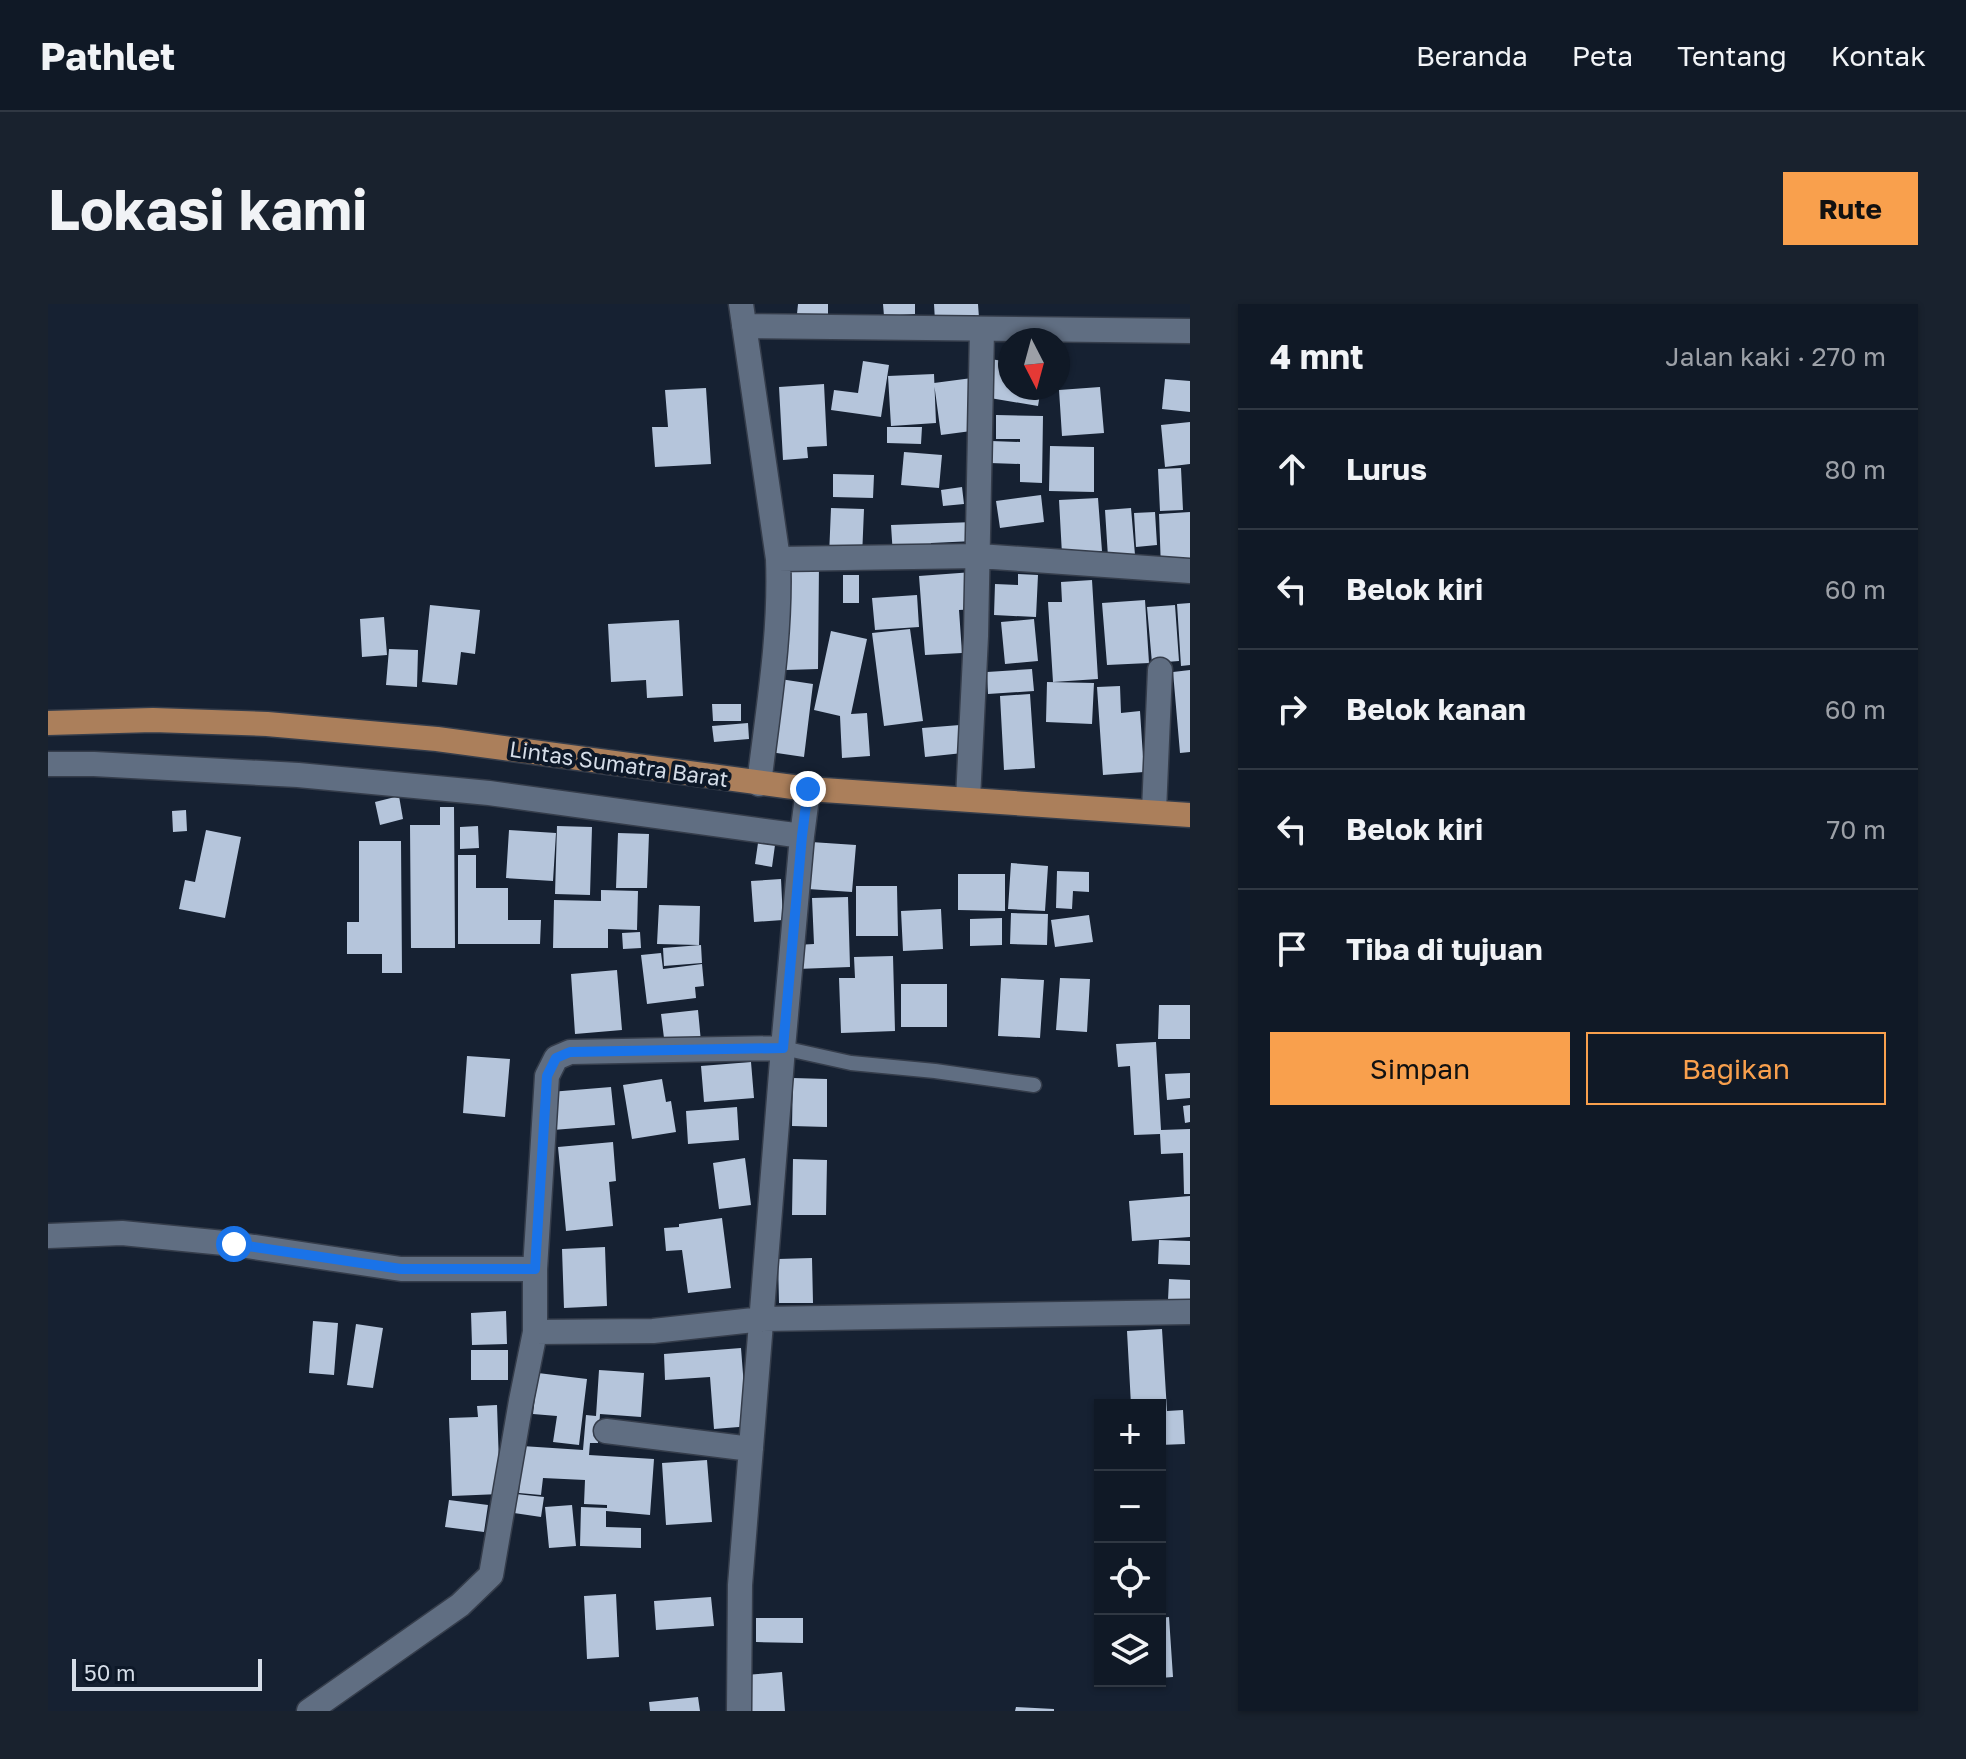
<!DOCTYPE html>
<html lang="id">
<head>
<meta charset="utf-8">
<style>
	body { margin:0; font-family:"Golos Text",sans-serif; background:#19222e; color:#f1f3f6 }
	.controls { position:absolute; right:24px; bottom:24px; display:grid; overflow:hidden; border-radius:0px; box-shadow:0 2px 6px #0004 }
	.controls button { width:72px; height:72px; display:grid; place-items:center; padding:0; border:0; border-bottom:2px solid #303843; background:#101926; color:#f1f3f6; font:40px sans-serif }
	.compass { position:absolute; left:950px; top:24px; width:72px; height:72px; border-radius:50%; background:#101926; box-shadow:0 2px 6px #0004; rotate:174deg }
	.scale { position:absolute; left:24px; bottom:20px; width:190px; box-sizing:border-box; padding-left:8px; border:4px solid #d5dde8; border-top:0; font-size:22px; line-height:28px; white-space:nowrap; color:#d5dde8; -webkit-text-stroke:6px #0d1828; paint-order:stroke }
	.stop { position:absolute; width:24px; height:24px; margin:-18px; border:6px solid #1a73e8; border-radius:50%; background:#fff }
	.stop.end { background:#1a73e8; border-color:#fff; box-shadow:0 2px 8px #0008 }
	.list { margin:0; padding:0; list-style:none }
	h2 { display:flex; justify-content:space-between; align-items:center; height:104px; margin:0; padding:0 32px; font-size:34px }
	h2 small { font-size:26px; font-weight:400; color:#9ca0a7 }
	.list li { display:grid; grid-template-columns:52px 1fr auto; gap:24px; align-items:center; box-sizing:border-box; height:120px; padding:0 32px; border-top:2px solid #303843 }
	.list b { display:block; font-size:30px; white-space:nowrap }
	.list em { font-size:26px; font-style:normal; color:#9ca0a7 }
	.actions { display:flex; gap:16px; padding:24px 32px }
	.actions a { flex:1; padding:18px 0; border:2px solid #f9a04d; border-radius:0px; text-align:center; font-size:28px; color:#f9a04d }
	.actions .main { background:#f9a04d; color:#111 }
	.icon { flex:none; width:44px; height:44px; fill:none; stroke:currentColor; stroke-width:2; stroke-linecap:round; stroke-linejoin:round }
	.map { position:relative; flex:none; width:1142px; height:1407px; overflow:hidden; border-radius:0px }
	header { display:flex; align-items:center; gap:48px; box-sizing:border-box; height:112px; padding:0 40px; background:#101926; border-bottom:2px solid #303843 }
	header strong { font-size:38px }
	nav { display:flex; gap:44px; margin-inline-start:auto; font-size:28px }
	.intro { display:flex; align-items:center; justify-content:space-between; box-sizing:border-box; height:192px; padding:0 48px }
	h1 { margin:0; font-size:56px }
	.button { padding:20px 36px; border-radius:0px; background:#f9a04d; color:#111; font-size:28px; font-weight:700 }
	main { display:flex; gap:48px; padding:0 48px }
	aside { flex:1; background:#101926; border-radius:0px; box-shadow:0 2px 6px #0004 }
	.map>svg:first-child { display:block }
</style>
</head>
<body>
<header>
<strong>Pathlet</strong>
<nav><a>Beranda</a><a>Peta</a><a>Tentang</a><a>Kontak</a></nav>
</header>
<div class="intro"><h1>Lokasi kami</h1><a class="button">Rute</a></div>
<main>
<div class="map">
<svg width="1142" height="1407" viewBox="0 0 1142 1407">
	<rect width="100%" height="100%" fill="#162132"/>
	<path fill="#b5c5db" d="M750,0h30v11l-31,-1z
		M835,0h32v10l-31,2z
		M886,0h44l1,14 -44,3z
		M942,55l20,3v26h31l-3,18 -54,-9z
		M815,57l26,4 -8,52 -50,-7 3,-20 24,3z
		M886,70l2,49 -45,3 -3,-50z
		M924,74l7,52 -38,5 -7,-52z
		M1117,75l25,2v31l-28,-3z
		M776,80l3,62 -20,1 1,11 -25,2 -4,-73z
		M1052,83l4,46 -42,3 -3,-46z
		M658,84l5,76 -56,3 -3,-40h16l-3,-37z
		M948,111l47,1 -1,67 -22,-1v-18l-30,-1 1,-22 29,1v-3h-24z
		M1142,118v42l-25,3 -4,-42z
		M839,123h35l-1,17 -34,-1z
		M1002,142l44,1v45l-45,-1z
		M856,148l38,3 -3,33 -38,-3z
		M1133,164l2,42 -23,1 -2,-42z
		M785,170l41,1 -1,23 -40,-1z
		M914,183l2,17 -21,2 -2,-16z
		M993,191l3,27 -44,6 -4,-27z
		M1050,194l4,53 -40,3 -3,-54z
		M783,204l33,1 -2,48 -33,-1z
		M1083,204l4,47 -27,2 -3,-47z
		M1107,208l2,33 -21,2 -2,-34z
		M1142,208v54l-29,2 -2,-54z
		M926,218v19l-43,2v12l-38,1 -2,-31z
		M771,260l-1,105 -32,1v-105z
		M925,268l3,37 -17,1 3,43 -37,2 -6,-79z
		M970,270l20,1 -2,42 -42,-2 1,-31 23,1z
		M795,271h16v28h-16z
		M1044,276l6,99 -45,3 -5,-80h14l-1,-20z
		M869,291l2,32 -44,3 -3,-32z
		M1097,296l4,63 -42,2 -5,-62z
		M1142,299v62l-9,1 -4,-62z
		M382,301l50,5 -5,44 -14,-2 -4,33 -35,-3z
		M1127,301l4,56 -27,2 -5,-56z
		M336,313l3,38 -25,2 -2,-38z
		M986,315l4,42 -33,3 -4,-42z
		M631,316l4,76 -36,2 -1,-18 -35,2 -3,-58z
		M862,325l13,92 -39,5 -12,-93z
		M783,327l36,8 -16,75 16,-1 3,43 -28,2 -2,-42 -26,-6z
		M341,345l29,1 -1,37 -31,-2z
		M984,365l2,22 -46,3 -1,-22z
		M1142,366v82l-10,1 -7,-81z
		M732,375l33,5 -9,73 -34,-5z
		M999,378l47,1 -2,41 -46,-2z
		M1072,382l1,27 19,-2 4,61 -41,3 -6,-88z
		M982,390l5,74 -31,2 -4,-74z
		M664,400h29v17h-28z
		M700,419l1,16 -35,3 -2,-16z
		M912,421l3,28 -38,4 -3,-29z
		M351,492l4,23 -23,6 -5,-23z
		M392,503h14l1,141h-44l-1,-123h30z
		M138,506l1,21 -14,1 -1,-21z
		M430,522l1,22 -19,1v-22z
		M509,522l35,1 -2,68 -35,-1z
		M158,526l35,7 -16,81 -46,-9 6,-29 10,2z
		M461,526l47,3 -3,48 -47,-3z
		M570,529l31,1 -2,54h-31z
		M311,537h42l1,132h-20v-19h-35v-32h12z
		M763,538l45,3 -4,47 -44,-3z
		M710,539l17,2 -3,22 -17,-3z
		M410,551h18v33h32v32h33l-1,24h-82z
		M963,559l37,3 -3,45 -37,-2z
		M1009,567l32,1v20l-16,-1 -1,18 -16,-1z
		M910,570h47v37l-47,-1z
		M733,575l2,41 -29,2 -3,-41z
		M808,582h41l1,50h-42z
		M553,586l37,1 -1,39 -29,-1v19h-55l1,-48 47,1z
		M800,593l2,70 -53,2 -1,-24 18,-1 -2,-46z
		M611,601l41,1 -1,39 -42,-1z
		M893,605l2,40 -40,2 -2,-40z
		M963,609l37,1 -1,31 -37,-1z
		M1041,611l4,27 -38,5 -4,-27z
		M954,614v27l-32,1v-27z
		M592,628l1,16 -18,1 -1,-16z
		M653,641l1,18 -38,3 -1,-18z
		M613,649l2,16 39,-5 2,22 -9,1 1,11 -49,6 -6,-49z
		M845,652l2,75 -54,2 -2,-55h16l-1,-21z
		M569,666l5,60 -47,4 -4,-60z
		M953,674l43,2 -4,58 -42,-2z
		M1012,674l30,1 -3,53 -31,-2z
		M853,680h46v43h-46z
		M1111,701h31v34h-32z
		M650,706l3,32 -36,4 -4,-32z
		M1108,738l5,88 29,-1v65h-6l-1,-41 -22,1 -1,-20 -26,1 -4,-69 -12,1 -2,-23z
		M419,752l43,3 -5,58 -42,-4z
		M703,758l3,36 -50,4 -3,-36z
		M1142,769v25l-23,2 -2,-26z
		M745,774l34,1v48l-35,-1z
		M614,775l4,23 5,-1 5,31 -44,7 -9,-54z
		M563,783l4,38 -62,5 -3,-38z
		M1142,801v17l-5,1 -2,-17z
		M689,803l2,33 -51,4 -2,-33z
		M565,838l3,39 -7,1 4,44 -47,5 -8,-84z
		M697,854l6,47 -32,4 -6,-46z
		M745,855l34,1 -1,55h-34z
		M1142,892v41l-58,4 -3,-40z
		M674,914l9,70 -43,5 -6,-43 -16,1 -2,-23 15,-1v-3z
		M1111,936l31,1v24l-32,-1z
		M557,943l2,59 -43,2 -2,-59z
		M764,954l1,45h-34l-1,-44z
		M1121,975l21,1v21l-22,-1z
		M458,1007l1,33 -35,1 -1,-32z
		M265,1017l25,2 -4,52 -25,-2z
		M308,1020l27,4 -10,60 -26,-3z
		M1114,1025l5,82 16,-1 2,34 -25,1v-40h-29l-4,-74z
		M693,1044l4,52 6,26 -37,3 -4,-52 -45,3 -1,-26z
		M423,1046h37v30h-37z
		M551,1066l45,3 -3,44 -41,-3 -2,29h-8l-1,12 65,4 -4,56 -44,-4v16l35,1v20l-61,-2 1,-39 26,1v-3l-23,-1 1,-24 -42,-2 -2,17 -22,-2 3,-47 61,4 3,-35 10,1z
		M490,1069l49,6 -8,66 -26,-3 4,-26 -24,-2z
		M449,1101l3,89 -48,2 -3,-78 29,-1 -1,-11z
		M659,1156l5,62 -46,3 -4,-62z
		M468,1190l28,3 -3,20 -27,-4z
		M401,1196l39,5 -4,27 -39,-5z
		M524,1201l4,41 -27,2 -4,-41z
		M568,1290l3,63 -32,2 -3,-63z
		M663,1293l3,29 -58,4 -2,-29z
		M1121,1313l4,60 -13,1v-60z
		M708,1314h47v25l-47,-1z
		M734,1368l3,39h-36l-3,-36z
		M650,1393l2,14h-50l-1,-9z
		M968,1403l38,2v2h-39z"/>
	<g fill="none" stroke-linecap="round" stroke-linejoin="round">
		<defs>
			<path id="service" d="M735,744l68,15 84,8 99,14"/>
			<path id="minor" d="M693,0l37,255c3,76 -10,150 -19,225
				M696,22l446,5
				M730,255l201,-3 211,15
				M0,460h46l204,11 191,18 313,43
				M920,495l8,-163 6,-307
				M1106,507l6,-141
				M0,932l74,-3 112,11 167,25h134
				M487,1028l118,-1 110,-12 427,-7
				M558,1127l145,18
				M261,1407l151,-106 31,-30 30,-174 14,-69v-63l12,-193 9,-18 14,-6 213,-4
				M691,1407l1,-126 43,-537 19,-212 6,-47"/>
			<path id="trunk" d="M0,419l105,-3 114,4 170,15 371,50 382,26"/>
		</defs>
		<use href="#service" stroke="#353d4b" stroke-width="17"/>
		<use href="#minor" stroke="#353d4b" stroke-width="27"/>
		<use href="#trunk" stroke="#353d4b" stroke-width="27"/>
		<use href="#service" stroke="#606e82" stroke-width="14"/>
		<use href="#minor" stroke="#606e82" stroke-width="24"/>
		<use href="#trunk" stroke="#ab7f5b" stroke-width="24"/>
	</g>
	<g fill="none" stroke-linecap="round" stroke-linejoin="round">
		<path stroke="#1a73e8" stroke-width="10" d="M186,940l167,25h134l12,-193 9,-18 14,-6 213,-4 19,-212 6,-47"/>
	</g>
	<g text-anchor="middle" stroke-width="8" stroke-linejoin="round" paint-order="stroke">
		<g font-size="22" fill="#d5dde8" stroke="#0d1828">
			<text transform="translate(571 460) rotate(8)" y="8">Lintas Sumatra Barat</text>
		</g>
	</g>
</svg>
<div class="controls">
<button>+</button>
<button>−</button>
<button><svg class="icon" aria-label="locate" viewBox="0 0 24 24"><circle cx="12" cy="12" r="6"/><path d="M12 2v4M12 18v4M2 12h4M18 12h4"/></svg></button>
<button><svg class="icon" aria-label="layers" viewBox="0 0 24 24"><path d="M12 4l9 5-9 5-9-5zM3 14l9 5 9-5"/></svg></button>
</div>
<svg class="compass" viewBox="-18 -18 36 36"><path d="M0-13l5 13h-10z" fill="#e53935"/><path d="M0 13l5-13h-10z" fill="#9ca0a7"/></svg>
<div class="scale">50 m</div>
<div class="stop" style="left:186px;top:940px"></div>
<div class="stop end" style="left:760px;top:485px"></div>
</div>
<aside>
<h2>4 mnt<small>Jalan kaki · 270 m</small></h2>
<ul class="list">
<li><svg class="icon" aria-label="ahead" viewBox="0 0 24 24"><path d="M12 20V5M6 11l6-6 6 6"/></svg><div><b>Lurus</b></div><em>80 m</em></li>
<li><svg class="icon" aria-label="left" viewBox="0 0 24 24"><path d="M17 20v-9H6M10 6l-5 5 5 5"/></svg><div><b>Belok kiri</b></div><em>60 m</em></li>
<li><svg class="icon" aria-label="right" viewBox="0 0 24 24"><path d="M7 20v-9h11M14 6l5 5-5 5"/></svg><div><b>Belok kanan</b></div><em>60 m</em></li>
<li><svg class="icon" aria-label="left" viewBox="0 0 24 24"><path d="M17 20v-9H6M10 6l-5 5 5 5"/></svg><div><b>Belok kiri</b></div><em>70 m</em></li>
<li><svg class="icon" aria-label="arrive" viewBox="0 0 24 24"><path d="M6 21V4h12l-3 4 3 4H6"/></svg><div><b>Tiba di tujuan</b></div></li>
</ul>
<div class="actions"><a class="main">Simpan</a><a>Bagikan</a></div>
</aside>
</main>
</body>
</html>
